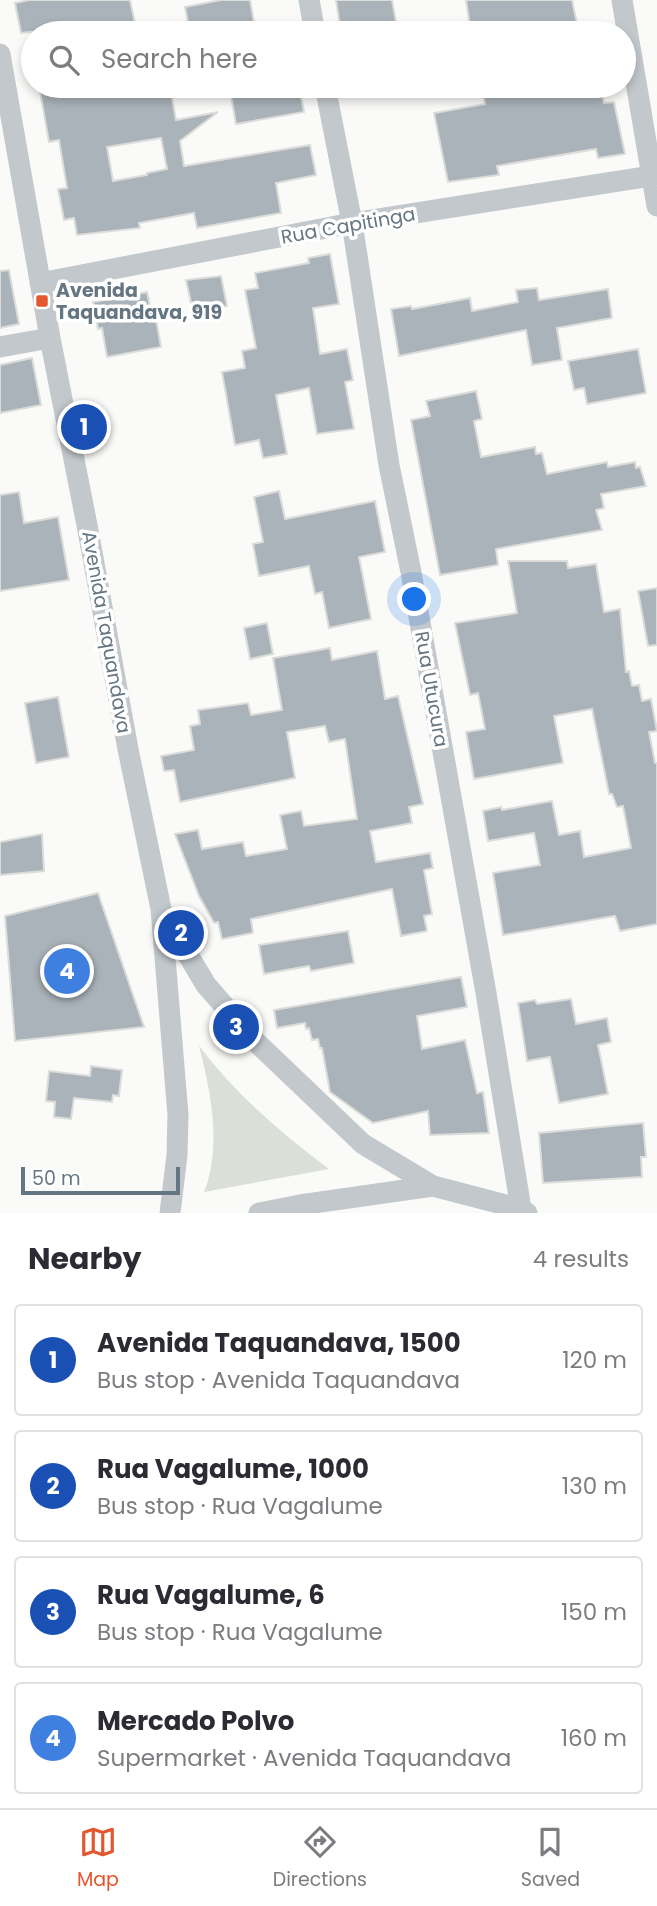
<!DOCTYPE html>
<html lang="en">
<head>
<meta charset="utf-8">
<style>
	body { margin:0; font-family:Poppins,sans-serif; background:#f2f2f3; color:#2b2b33 }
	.scale { position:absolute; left:21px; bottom:18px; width:159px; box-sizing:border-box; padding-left:7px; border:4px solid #657683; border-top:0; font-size:19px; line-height:24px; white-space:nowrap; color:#657683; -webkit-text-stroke:5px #fff; paint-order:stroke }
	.you { position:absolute; left:415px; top:600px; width:24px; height:24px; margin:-18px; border:5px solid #fff; border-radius:50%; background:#1a73e8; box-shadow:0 0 0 10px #1a73e833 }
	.badge { display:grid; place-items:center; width:46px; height:46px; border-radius:50%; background:#e4572e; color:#fff; font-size:23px; font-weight:700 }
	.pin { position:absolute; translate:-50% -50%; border:4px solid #fff; box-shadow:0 2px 7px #0006 }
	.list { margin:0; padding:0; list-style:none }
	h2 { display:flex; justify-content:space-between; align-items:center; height:91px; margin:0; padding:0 28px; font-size:30px }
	h2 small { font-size:23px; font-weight:400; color:#7c7c81 }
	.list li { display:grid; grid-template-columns:46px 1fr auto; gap:21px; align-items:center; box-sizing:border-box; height:112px; margin:0 14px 14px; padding:0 14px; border:2px solid #e1e1e2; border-radius:7px }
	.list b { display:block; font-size:26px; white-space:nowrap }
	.list p { margin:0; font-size:23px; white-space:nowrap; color:#7c7c81 }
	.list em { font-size:23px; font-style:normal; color:#7c7c81 }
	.icon { flex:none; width:38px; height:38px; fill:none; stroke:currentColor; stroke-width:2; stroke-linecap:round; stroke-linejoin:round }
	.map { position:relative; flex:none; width:657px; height:1213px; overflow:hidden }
	.search { position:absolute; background:#fff; box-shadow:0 4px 10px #0003; left:21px; right:21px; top:21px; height:77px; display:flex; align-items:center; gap:18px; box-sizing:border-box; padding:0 24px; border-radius:38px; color:#7c7c81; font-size:26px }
	.sheet { height:595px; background:#fff }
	nav { display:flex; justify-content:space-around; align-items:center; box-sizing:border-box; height:98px; border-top:2px solid #e1e1e2; background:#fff; font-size:19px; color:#7c7c81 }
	nav a { display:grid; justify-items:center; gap:4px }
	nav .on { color:#e4572e }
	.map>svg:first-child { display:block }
</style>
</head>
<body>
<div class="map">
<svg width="657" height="1213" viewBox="0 0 657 1213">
	<rect width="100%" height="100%" fill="#fafaf8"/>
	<path fill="#dadfd7" d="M199,1046c37,48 81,87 130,123l-125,23c18,-45 7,-100 -5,-146z"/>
	<path fill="#aab3b9" stroke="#dcdcda" stroke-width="2" fill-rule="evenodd" d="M29,0h101l7,33 -108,-1 -8,1 -6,-30z
		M221,0h29l6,33h-66l-5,-26z
		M336,0h56l6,33h-57z
		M466,0h106l7,33h-108z
		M39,86h131l6,34 42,-8 -38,29 4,25 126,-21 6,30 -40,8 5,30 -84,15 -3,-15 -55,10 1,5 -63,7 -3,-17 -10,2 -6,-31 9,-1 -8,-48 -10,2zM161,138l6,31 -20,4v2l-34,6 -6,-34z
		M237,86h62l5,26 -68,12 -5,-28 7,-2z
		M481,86h119l4,17 10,-1 11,52 -27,4 -2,-9 -99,17 2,9 -51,7 -14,-69 51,-9z
		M330,254l9,50 -26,4 7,46 27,-5 6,31 -8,2 9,47 -37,5 -8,-46 -33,7 11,59 -24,4 -4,-18 -24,5 -13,-73 23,-4 -3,-17 14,-3 -11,-58 13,-2 -3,-15 54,-10 -1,-5z
		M9,270l10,54 -19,4v-57z
		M221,276l6,30 -34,6 -7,-32z
		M537,288l2,12 69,-11 4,29 -55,10 5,32 -30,5 -6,-35 -127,26 -8,-47 20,-3 1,3 58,-11 2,13 46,-9 -2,-12z
		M147,292l6,28 3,-1 5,28 -54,10 -5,-29 -4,1 -5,-27z
		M638,349l8,44 -59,11 -3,-16 -10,2 -6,-29z
		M32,358l9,47 -41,8v-48z
		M476,391l6,28 -8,2 7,36 54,-10 1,7 6,-1 5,21 60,-12 1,5 27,-5 1,6 4,-1 6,19 -45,8 3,14 -8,2 6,20 -106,19 2,16 -58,10 -29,-155 19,-4 -4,-15z
		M279,491l6,28 90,-18 10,51 -26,5 12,62 -42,9 -7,-36 -7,2 -6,-28 -50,10 -6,-32 10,-2 -9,-45z
		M19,492l5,31 34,-6 11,63 -69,11v-96z
		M508,561h59l1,7 28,-4 8,48 16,-3 6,63 3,-1 3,15 7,-1 3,16 9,-2 6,32 -8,1 6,31h2v161l-37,7 -5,-15 -112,19 -10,-62 47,-8 -6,-32 -46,8 -5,-30 18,-4 1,3 50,-9 7,34 21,-4 4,26 47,-9 -8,-42 -6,1 -5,-13h-3l-17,-85 -38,7 9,47 -89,16 -8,-47 19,-3 -7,-36 -8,2 -15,-72 62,-10z
		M657,588v57l-9,1 -10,-55z
		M267,623l6,31 -23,5 -6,-31z
		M330,648l2,12 45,-9 8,48 13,-3 25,108 -14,3 3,16 -42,8 6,31 54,-9 3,15 -9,2 8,44 -8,2 3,15 -26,5 -9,-47 -141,30 2,14 -31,6 -4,-17 -4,1 -15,-27 -24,-62 23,-4 4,19 41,-7 3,14 41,-7 -7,-34 21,-4 3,15 53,-7 -12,-80 -16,3 -4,-16 -38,6 8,46 -115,24 -6,-32 -10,1 -3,-15 33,-6 -4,-24 10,-2 -2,-14 50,-7 3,12 31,-5 -9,-52z
		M58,697l11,60 -33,6 -11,-60z
		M42,834l2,37 -44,4v-33z
		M98,893l46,134 -129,14 -10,-125z
		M348,931l6,32 -43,8 -2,-5 -45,8 -5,-29z
		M461,977l6,30 -50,9 5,33 43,-9 12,53 6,-1 6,41 -59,2 -2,-24 -55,12 -43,-31 -8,-44h-2l-2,-9 -6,1 -3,-12 -3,1 -1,-6 -28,5 -3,-18z
		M571,999l5,25 31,-6 4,24 -13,3 10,49 -49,9 -9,-46 -23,4 -9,-58 17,-3 2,4z
		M91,1066l31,4 -3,26 -6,-1 -1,7 -38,-4 -3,21 -17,-2 1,-15 -9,-1 3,-30 41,5z
		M643,1123l3,34h-5l1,20 -99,6 -4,-50z"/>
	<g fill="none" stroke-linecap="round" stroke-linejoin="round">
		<path stroke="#c3c8cc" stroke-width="21" d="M309,0l6,33
			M622,0l35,206
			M0,54l50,284 37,187 41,224 33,160 17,206 -1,40 -7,58
			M325,86l27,137 37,242 22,107 75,421 35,216
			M40,283l312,-60 305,-48
			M0,347l50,-9
			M163,913l43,72 49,56 108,103 70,42
			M259,1213l41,-8 133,-19 88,23 6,4"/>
	</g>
	<rect fill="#e4572e" stroke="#fff" stroke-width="2.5" x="35" y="294" width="14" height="14" rx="3.5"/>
	<g text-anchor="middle" stroke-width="7" stroke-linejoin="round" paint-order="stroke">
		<g font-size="19" fill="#657683" stroke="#fff">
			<text transform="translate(348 225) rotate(-10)" y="7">Rua Capitinga</text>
			<text transform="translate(107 632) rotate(80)" y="7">Avenida Taquandava</text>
			<text transform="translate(432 689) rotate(80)" y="7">Rua Utucura</text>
		</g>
		<g font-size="19" font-weight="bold" fill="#657683" stroke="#fff" text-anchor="start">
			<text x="56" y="297">Avenida<tspan x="56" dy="22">Taquandava, 919</tspan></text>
		</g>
	</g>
</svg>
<div class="scale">50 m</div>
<div class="you"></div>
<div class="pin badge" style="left:84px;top:427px;background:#1a4fb4">1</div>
<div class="pin badge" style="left:181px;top:933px;background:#1a4fb4">2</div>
<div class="pin badge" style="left:236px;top:1027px;background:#1a4fb4">3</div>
<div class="pin badge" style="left:67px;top:971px;background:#3f7fe0">4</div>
<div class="search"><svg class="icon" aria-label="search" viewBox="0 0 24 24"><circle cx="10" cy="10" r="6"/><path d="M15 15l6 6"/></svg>Search here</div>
</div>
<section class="sheet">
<h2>Nearby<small>4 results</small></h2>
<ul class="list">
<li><span class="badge" style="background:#1a4fb4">1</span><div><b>Avenida Taquandava, 1500</b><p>Bus stop · Avenida Taquandava</p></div><em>120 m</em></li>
<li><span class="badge" style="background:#1a4fb4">2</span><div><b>Rua Vagalume, 1000</b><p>Bus stop · Rua Vagalume</p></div><em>130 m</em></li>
<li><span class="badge" style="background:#1a4fb4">3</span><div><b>Rua Vagalume, 6</b><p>Bus stop · Rua Vagalume</p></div><em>150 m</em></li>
<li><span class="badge" style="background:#3f7fe0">4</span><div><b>Mercado Polvo</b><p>Supermarket · Avenida Taquandava</p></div><em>160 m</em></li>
</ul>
</section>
<nav>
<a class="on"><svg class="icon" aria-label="map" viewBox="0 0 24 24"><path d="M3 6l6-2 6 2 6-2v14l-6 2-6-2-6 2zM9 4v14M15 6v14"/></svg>Map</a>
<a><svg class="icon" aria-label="directions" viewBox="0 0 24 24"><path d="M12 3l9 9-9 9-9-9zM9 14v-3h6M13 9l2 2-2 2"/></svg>Directions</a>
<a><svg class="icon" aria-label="saved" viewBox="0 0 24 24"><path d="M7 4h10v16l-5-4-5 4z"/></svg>Saved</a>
</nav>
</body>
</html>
